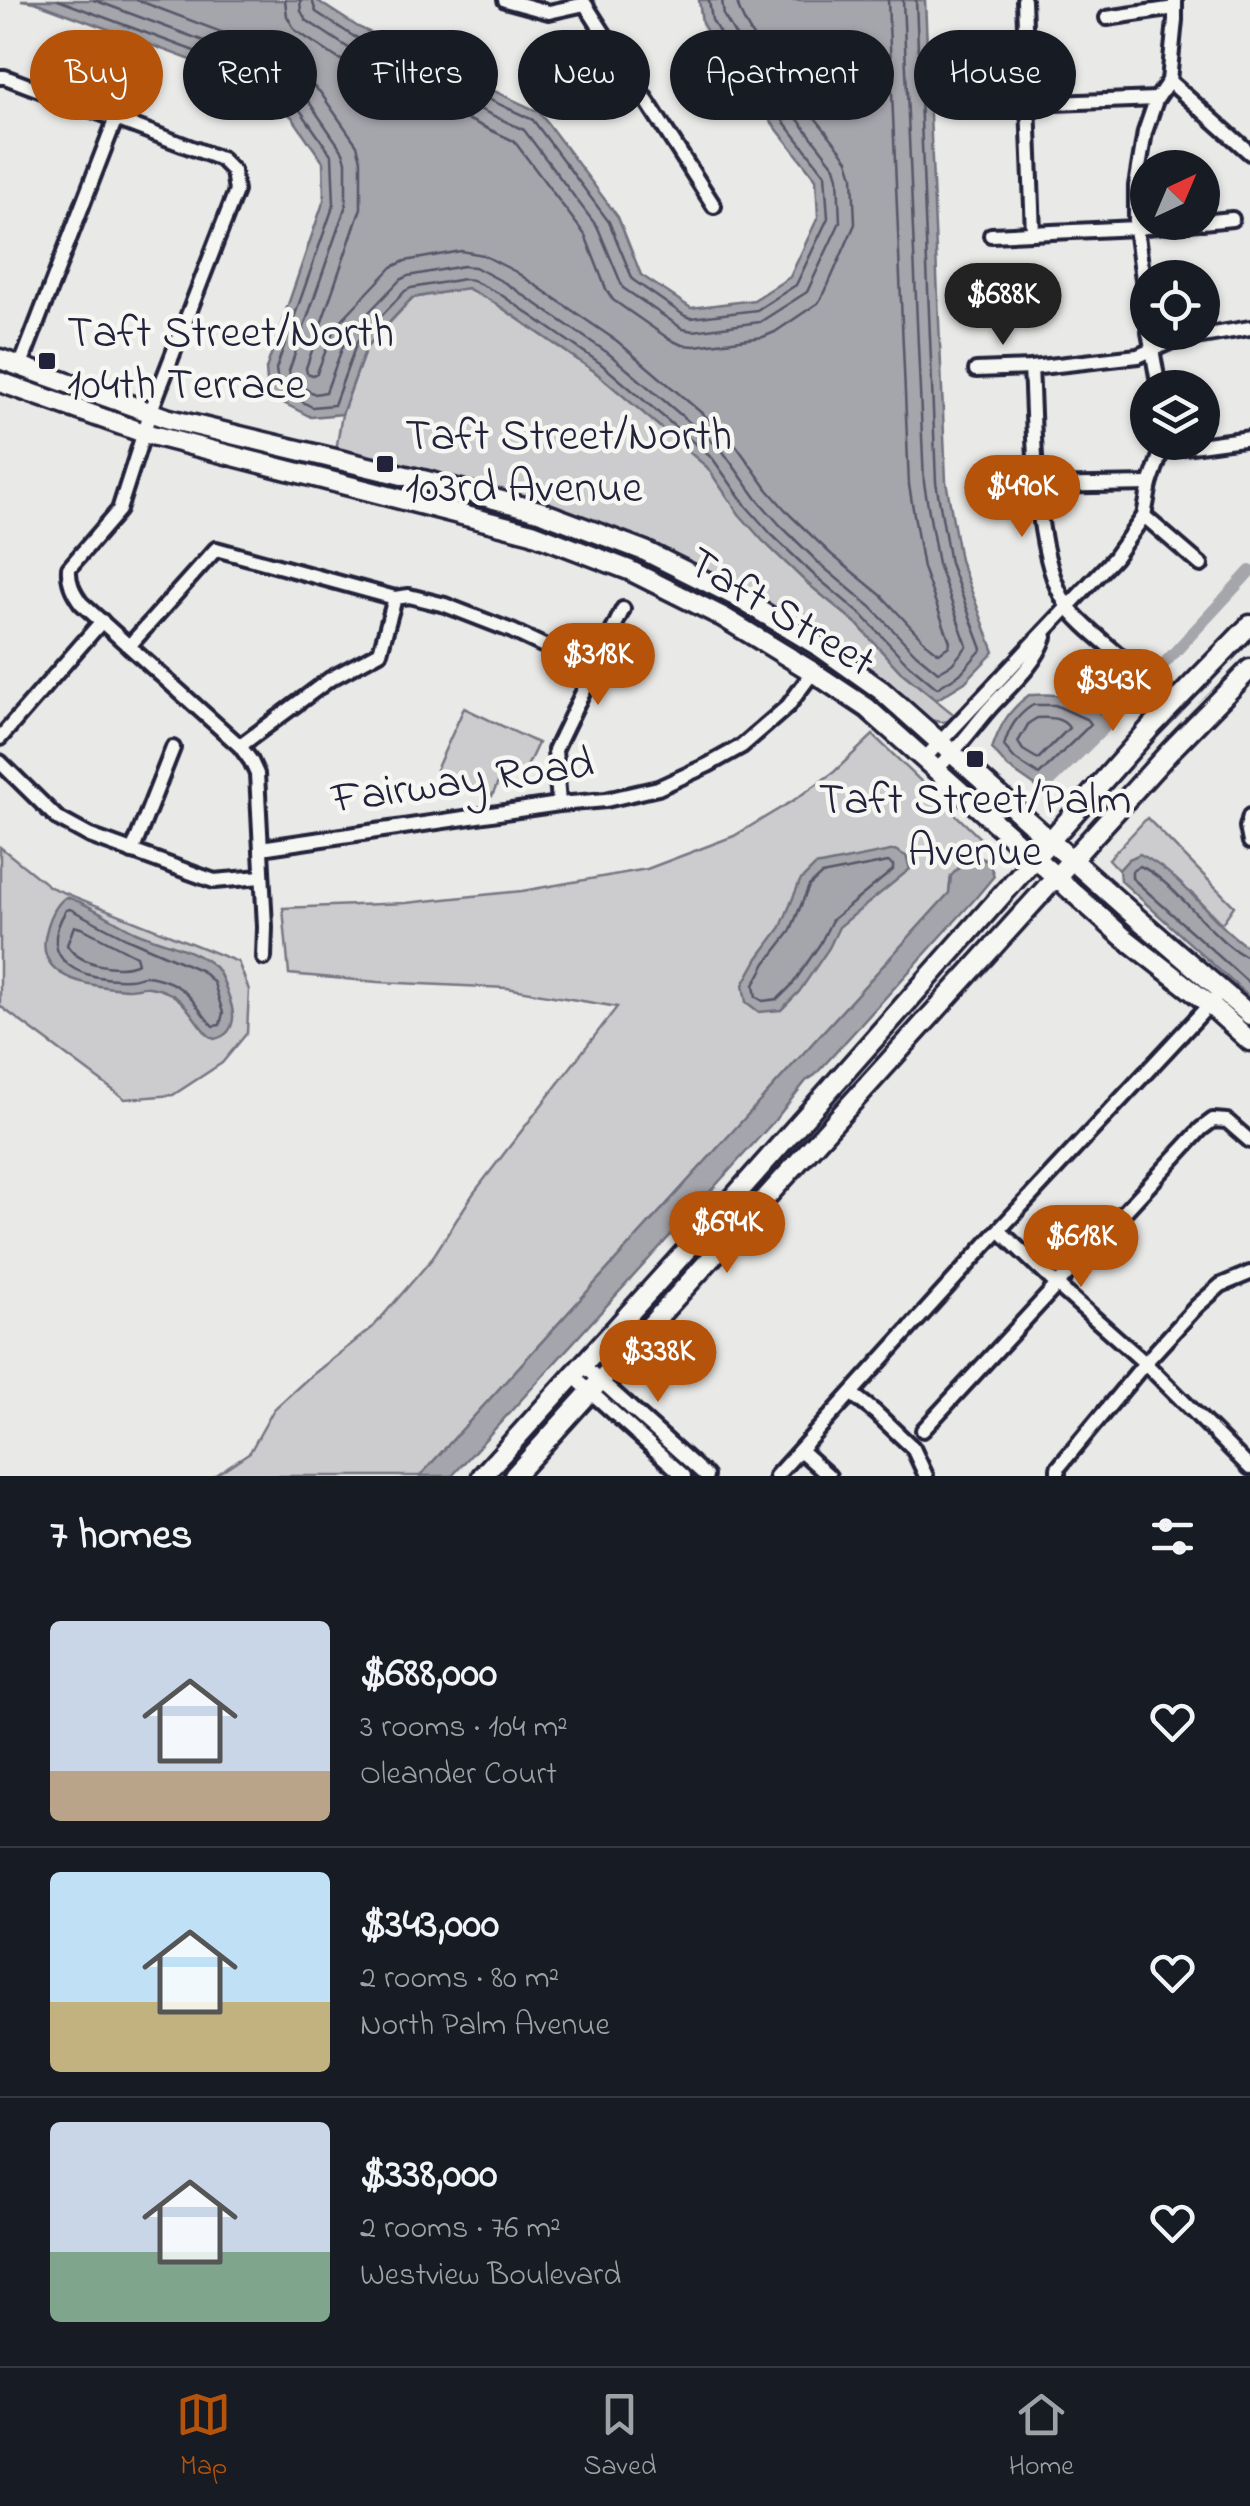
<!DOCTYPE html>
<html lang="en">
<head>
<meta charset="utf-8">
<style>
  body { margin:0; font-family:"Indie Flower",sans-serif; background:#20242c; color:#f1f3f6; height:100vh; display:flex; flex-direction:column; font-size:38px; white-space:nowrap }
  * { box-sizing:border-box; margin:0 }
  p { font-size:32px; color:#9ea1a6 }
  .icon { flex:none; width:55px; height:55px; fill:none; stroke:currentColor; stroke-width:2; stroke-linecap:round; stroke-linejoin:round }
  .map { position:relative; height:1476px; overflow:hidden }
  .drawer { display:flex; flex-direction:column; background:#171b24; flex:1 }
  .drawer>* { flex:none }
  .banner { position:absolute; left:30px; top:30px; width:1190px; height:90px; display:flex; gap:20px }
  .needle { width:65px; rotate:44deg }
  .fabs { position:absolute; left:1130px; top:150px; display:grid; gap:20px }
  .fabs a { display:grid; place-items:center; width:90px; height:90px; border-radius:50%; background:#171b24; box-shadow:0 2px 8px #0004; font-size:50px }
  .price { position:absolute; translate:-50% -85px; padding:0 22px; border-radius:35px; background:#b45309; color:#fff; font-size:32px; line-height:65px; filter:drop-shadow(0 2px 5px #0008) }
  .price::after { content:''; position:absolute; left:50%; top:60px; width:30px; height:22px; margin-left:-15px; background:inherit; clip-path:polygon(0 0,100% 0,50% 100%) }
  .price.current { background:#222; color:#fff }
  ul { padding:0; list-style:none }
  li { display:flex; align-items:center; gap:30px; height:250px; padding:0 50px }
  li+li { border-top:2px solid #363941 }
  li span { display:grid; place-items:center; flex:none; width:280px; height:200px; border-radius:10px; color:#555 }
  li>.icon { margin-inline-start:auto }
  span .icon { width:120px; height:120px; fill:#fffc; stroke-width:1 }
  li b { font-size:42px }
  h2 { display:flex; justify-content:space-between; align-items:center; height:120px; padding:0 50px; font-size:42px }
  .chip { padding:0 35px; border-radius:45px; background:#171b24; box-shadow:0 2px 8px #0004; font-size:35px; line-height:90px }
  .chip.current { background:#b45309; color:#fff }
  .tab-bar { display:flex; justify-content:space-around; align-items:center; height:140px; border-top:2px solid #363941; background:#171b24; font-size:28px; color:#9ea1a6 }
  .tab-bar a { display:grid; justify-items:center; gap:5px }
  .tab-bar .current { color:#b45309 }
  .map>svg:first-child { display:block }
  .green { fill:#ccccce; stroke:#777784; stroke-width:2.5 }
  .water { fill:#a5a5ac; stroke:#71717f; stroke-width:2.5 }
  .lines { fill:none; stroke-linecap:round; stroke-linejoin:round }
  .shore { stroke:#565668; stroke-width:2.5 }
  .canal { stroke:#a5a5ac; stroke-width:12 }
  .street-casing { stroke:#22223b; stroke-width:20 }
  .secondary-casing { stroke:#22223b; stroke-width:25 }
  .street { stroke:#f6f6f2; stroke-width:12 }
  .secondary { stroke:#f6f6f2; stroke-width:18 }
  .poi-dot { fill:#22223b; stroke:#f6f6f2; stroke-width:4 }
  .labels { text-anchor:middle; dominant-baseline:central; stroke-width:9; stroke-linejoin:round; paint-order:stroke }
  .poi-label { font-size:45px; fill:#22223b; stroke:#f6f6f2; text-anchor:start }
  .street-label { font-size:45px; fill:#22223b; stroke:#f6f6f2 }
</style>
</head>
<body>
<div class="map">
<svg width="1250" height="1476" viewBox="0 0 1250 1476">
  <rect width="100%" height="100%" fill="#e9e9e7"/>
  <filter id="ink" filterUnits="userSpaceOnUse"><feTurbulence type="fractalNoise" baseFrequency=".01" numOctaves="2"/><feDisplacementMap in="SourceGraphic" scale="20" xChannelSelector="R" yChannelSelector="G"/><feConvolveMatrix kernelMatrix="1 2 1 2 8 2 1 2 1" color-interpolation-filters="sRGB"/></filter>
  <g filter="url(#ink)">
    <g class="green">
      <path d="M467,288L495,303L594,371L707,467L739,513L763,541L807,583L856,623L900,671L957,717C946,723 940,723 928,719L825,640L751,595L694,567L336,451L342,414L366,348L413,298Z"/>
      <polygon points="464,708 538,743 524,773 506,765 492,796 436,770"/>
      <polygon points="873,735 984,842 951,876 949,893 420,1476 214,1476 250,1452 274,1409 307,1379 373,1327 431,1260 473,1194 617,1007 507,988 378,982 289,974 283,908 406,903 522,891 647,869 734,836 794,800 834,772"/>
      <polygon points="1147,818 1234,906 1223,922 1220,922 1192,893 1129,859 1119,870 1109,859"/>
      <polygon points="0,847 50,887 238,962 249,990 247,1033 222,1063 173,1095 125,1099 0,1006"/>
    </g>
    <g class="water">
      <polygon points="21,0 316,0 358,27 539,112 618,217 641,275 691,308 754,300 790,277 818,217 816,179 725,63 702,23 699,0 925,0 946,481 960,560 994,652 965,682 936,700 900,671 856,623 807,583 763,541 739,514 707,467 594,371 495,303 467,288 412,298 366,348 342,414 311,417 268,395 266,369 324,200 323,162 292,117 248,81 35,2"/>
      <path d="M1029,695C1037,695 1047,694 1055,695C1066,697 1103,713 1112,720L1041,790L1008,767L992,749C1000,725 1009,710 1029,695Z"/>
      <polygon points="895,850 906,856 910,869 839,927 829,948 799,992 781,1010 759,1012 746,1002 743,985 758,958 781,927 800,881 815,866"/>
      <path d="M1140,854C1187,878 1209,921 1250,949V998L1120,880L1119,870L1129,859Z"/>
      <path d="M970,856C985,856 990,863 994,876L974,900L815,1075L806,1081L775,1120L452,1476H420L949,893L951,876Z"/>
      <path d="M66,897C91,904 112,921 136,932C161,943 194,948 215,967C222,974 234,1007 233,1018C232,1030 225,1037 214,1039L208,1035C196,1023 187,1003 171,994C165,991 156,988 149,987C141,986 134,990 126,989C96,987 38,981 45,938C48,922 53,906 66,897Z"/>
    </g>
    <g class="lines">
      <g class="shore">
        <polyline points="58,0 253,73 300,110 332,156 334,204 276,369 279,389 312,407 334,405 357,342 405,291 411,288 464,279 472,280 500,294 600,363 713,459 747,507 771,534 814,575 863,616 907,663 937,688 960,674 982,649 950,563 936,482 916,0"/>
        <polyline points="94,0 260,62 309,102 343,152 346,161 346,205 289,371 291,381 315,394 326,392 347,335 400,280 408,276 463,266 475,267 507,284 608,353 722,450 757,499 780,525 822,566 871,607 916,654 938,672 952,664 967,646 938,564 924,483 903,0"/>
        <polyline points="137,0 271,51 320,92 357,145 361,160 361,208 306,368 307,373 313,375 317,373 335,327 392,267 405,261 461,251 483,255 516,272 617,341 731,438 768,490 790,515 832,555 882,596 926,643 939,653 949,646 950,642 923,568 909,485 888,0"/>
        <path d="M285,0L287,16L295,30L337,58L514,141L585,235L606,289L613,300L669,339L682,345L695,346L763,337L775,332L818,303L825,292L855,224L853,176L848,160C824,124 741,38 737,0"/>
        <polyline points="300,0 301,11 306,20 347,47 524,130 598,228 623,288 683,329 693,331 760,322 807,292 840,222 838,177 835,167 744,50 724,16 722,0"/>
        <polyline points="312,0 316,12 353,36 533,120 609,222 633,280 685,316 691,318 757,310 796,285 828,218 825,174 733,57 712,20 709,0"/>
        <path d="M1033,705H1055L1088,720L1091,724L1039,775L1015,759L1004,746C1009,728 1017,715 1033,705Z"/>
        <path d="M1037,718C1048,717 1063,717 1069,728L1038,759L1023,750L1018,742L1029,723Z"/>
        <polygon points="888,862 893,865 893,870 832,920 820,944 792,985 778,999 763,1001 756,997 754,985 766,963 790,932 809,886 821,875"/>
        <path d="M70,909L126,938L202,971L214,983L223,1013L220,1025L213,1026C200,1013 192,994 175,985C168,981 154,976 145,976C140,976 135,979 129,979C84,981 34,963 66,910Z"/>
        <path d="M74,926L84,929L136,956L138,963C118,972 79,965 67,945Z"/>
        <path d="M1250,957C1222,953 1177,882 1140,866L1132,871V878L1250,984"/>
      </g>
      <polyline class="canal" points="1041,790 1112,720 1250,571"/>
      <defs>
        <g id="street">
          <polyline points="505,0 549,12 585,4 714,206"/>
          <polyline points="1024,0 1033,233"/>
          <polyline points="1107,18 1175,8"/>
          <path d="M0,77H5L221,159L233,171L236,191L150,413L119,510L69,568C68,582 73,592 81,603L240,746L251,761L257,774L265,927L264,958"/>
          <polyline points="1169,81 1250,153"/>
          <polyline points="1029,104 1156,99"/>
          <polyline points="1202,222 1232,219"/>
          <polyline points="991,235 1136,228 1199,222"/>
          <polyline points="1148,316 1136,228 1136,186 1145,132 1156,100 1169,81 1175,20 1175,0"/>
          <polyline points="1149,332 1159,388"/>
          <polyline points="20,367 116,118"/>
          <path d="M1031,368C1035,432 1032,551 1066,604C1076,621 1112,648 1128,663"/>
          <polyline points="976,370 1031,368 1138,356 1172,341 1250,328"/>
          <polyline points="1162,450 1250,438"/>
          <polyline points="1038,486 1150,484"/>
          <polyline points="1144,516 1201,565"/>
          <polyline points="129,646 216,549 395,598 409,596 445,605 512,631 593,669"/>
          <polyline points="0,738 102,621"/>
          <polyline points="240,746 330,679 380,652 395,598"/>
          <polyline points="925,758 1114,558 1144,516 1150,484 1162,450 1162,442"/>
          <polyline points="0,762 57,818 90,836 214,881 261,877"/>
          <path d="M937,769C956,751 971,730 988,710C1009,686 1034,668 1045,637"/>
          <polyline points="559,804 555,750 623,609"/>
          <polyline points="1250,816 1247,827 1250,842"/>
          <polyline points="261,848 559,804 606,800 658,788 708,765 742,746 788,706 813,672"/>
          <polyline points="132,852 173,748"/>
          <polyline points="999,1230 1057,1285 1145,1363 1250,1468"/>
          <polyline points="582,1364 706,1476"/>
          <polyline points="573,1376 684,1476"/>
          <polyline points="852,1394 875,1412 913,1448 926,1476"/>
          <polyline points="923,1430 1201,1129 1213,1120 1227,1121 1250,1141"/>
          <polyline points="800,1450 829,1476"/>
          <polyline points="776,1476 999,1230 1222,991"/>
          <polyline points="1058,1476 1058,1468 1145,1363 1197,1306 1221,1285 1250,1273"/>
        </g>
        <g id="secondary">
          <polyline points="0,359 169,419 431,482 539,511 645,551 735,596 820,647 881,690 1137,918 1250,1015"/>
          <polyline points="0,382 144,433 532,533 629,570 723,617 813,672 867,708 1122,936 1209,1004 1250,1041"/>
          <polyline points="482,1476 703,1232 1150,728 1250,625"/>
          <polyline points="514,1476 1172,749 1250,669"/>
        </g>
      </defs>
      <use href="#street" class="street-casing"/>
      <use href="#secondary" class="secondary-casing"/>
      <use href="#street" class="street"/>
      <use href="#secondary" class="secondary"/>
    </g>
  </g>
  <g class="poi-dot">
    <rect x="37" y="351" width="20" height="20" rx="5"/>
    <rect x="375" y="454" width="20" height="20" rx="5"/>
    <rect x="965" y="749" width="20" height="20" rx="5"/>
  </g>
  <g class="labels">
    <g class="poi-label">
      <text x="67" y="335">Taft Street/North<tspan x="67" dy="52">104th Terrace</tspan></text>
      <text x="405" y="438">Taft Street/North<tspan x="405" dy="52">103rd Avenue</tspan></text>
      <text x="975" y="802" text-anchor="middle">Taft Street/Palm<tspan x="975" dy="52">Avenue</tspan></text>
    </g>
    <g class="street-label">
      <text transform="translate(780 614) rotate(31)">Taft Street</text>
      <text transform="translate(463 783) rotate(-8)">Fairway Road</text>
    </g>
  </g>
</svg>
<div class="fabs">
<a><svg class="needle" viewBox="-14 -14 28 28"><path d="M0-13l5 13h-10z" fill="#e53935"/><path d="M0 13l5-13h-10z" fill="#9ea1a6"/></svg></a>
<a><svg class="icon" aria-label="locate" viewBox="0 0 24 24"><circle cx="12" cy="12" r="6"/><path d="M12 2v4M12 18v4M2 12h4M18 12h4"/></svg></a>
<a><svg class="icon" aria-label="layers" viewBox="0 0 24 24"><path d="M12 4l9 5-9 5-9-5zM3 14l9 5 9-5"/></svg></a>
</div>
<b class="price current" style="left:1003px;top:348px">$688K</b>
<b class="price" style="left:1022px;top:540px">$490K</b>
<b class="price" style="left:598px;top:708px">$318K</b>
<b class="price" style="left:1113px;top:734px">$343K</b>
<b class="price" style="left:727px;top:1276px">$694K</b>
<b class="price" style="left:1081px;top:1290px">$618K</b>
<b class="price" style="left:658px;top:1405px">$338K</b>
<div class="banner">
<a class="chip current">Buy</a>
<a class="chip">Rent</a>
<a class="chip">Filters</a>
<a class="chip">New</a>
<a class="chip">Apartment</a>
<a class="chip">House</a>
</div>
</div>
<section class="drawer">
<h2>7 homes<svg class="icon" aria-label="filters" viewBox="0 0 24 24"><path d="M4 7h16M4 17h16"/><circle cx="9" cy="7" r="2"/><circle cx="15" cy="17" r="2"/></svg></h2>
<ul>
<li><span style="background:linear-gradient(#c9d6e8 75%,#b9a48a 0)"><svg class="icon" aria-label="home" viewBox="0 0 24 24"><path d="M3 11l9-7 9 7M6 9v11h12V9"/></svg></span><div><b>$688,000</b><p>3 rooms · 104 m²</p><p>Oleander Court</p></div><svg class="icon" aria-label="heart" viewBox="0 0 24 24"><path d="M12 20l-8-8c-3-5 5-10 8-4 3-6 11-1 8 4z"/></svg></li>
<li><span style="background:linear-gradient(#bfe0f5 65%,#c2b280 0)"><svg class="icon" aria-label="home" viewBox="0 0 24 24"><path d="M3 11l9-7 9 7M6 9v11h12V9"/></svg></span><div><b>$343,000</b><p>2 rooms · 80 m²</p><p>North Palm Avenue</p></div><svg class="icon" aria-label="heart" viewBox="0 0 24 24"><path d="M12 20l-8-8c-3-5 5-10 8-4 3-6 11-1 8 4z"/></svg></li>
<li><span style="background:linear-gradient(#c9d6e8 65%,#7fa58c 0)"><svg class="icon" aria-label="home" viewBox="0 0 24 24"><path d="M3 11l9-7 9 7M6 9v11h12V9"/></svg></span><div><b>$338,000</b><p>2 rooms · 76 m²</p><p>Westview Boulevard</p></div><svg class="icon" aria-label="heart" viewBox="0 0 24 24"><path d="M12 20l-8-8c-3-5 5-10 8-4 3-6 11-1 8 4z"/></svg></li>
</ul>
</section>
<nav class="tab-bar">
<a class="current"><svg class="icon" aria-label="map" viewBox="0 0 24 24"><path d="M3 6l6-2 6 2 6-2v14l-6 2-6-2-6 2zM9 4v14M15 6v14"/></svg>Map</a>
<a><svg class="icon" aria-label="saved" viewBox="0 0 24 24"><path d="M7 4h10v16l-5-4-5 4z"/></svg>Saved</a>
<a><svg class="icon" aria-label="home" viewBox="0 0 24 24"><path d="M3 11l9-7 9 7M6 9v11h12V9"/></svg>Home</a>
</nav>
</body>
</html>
